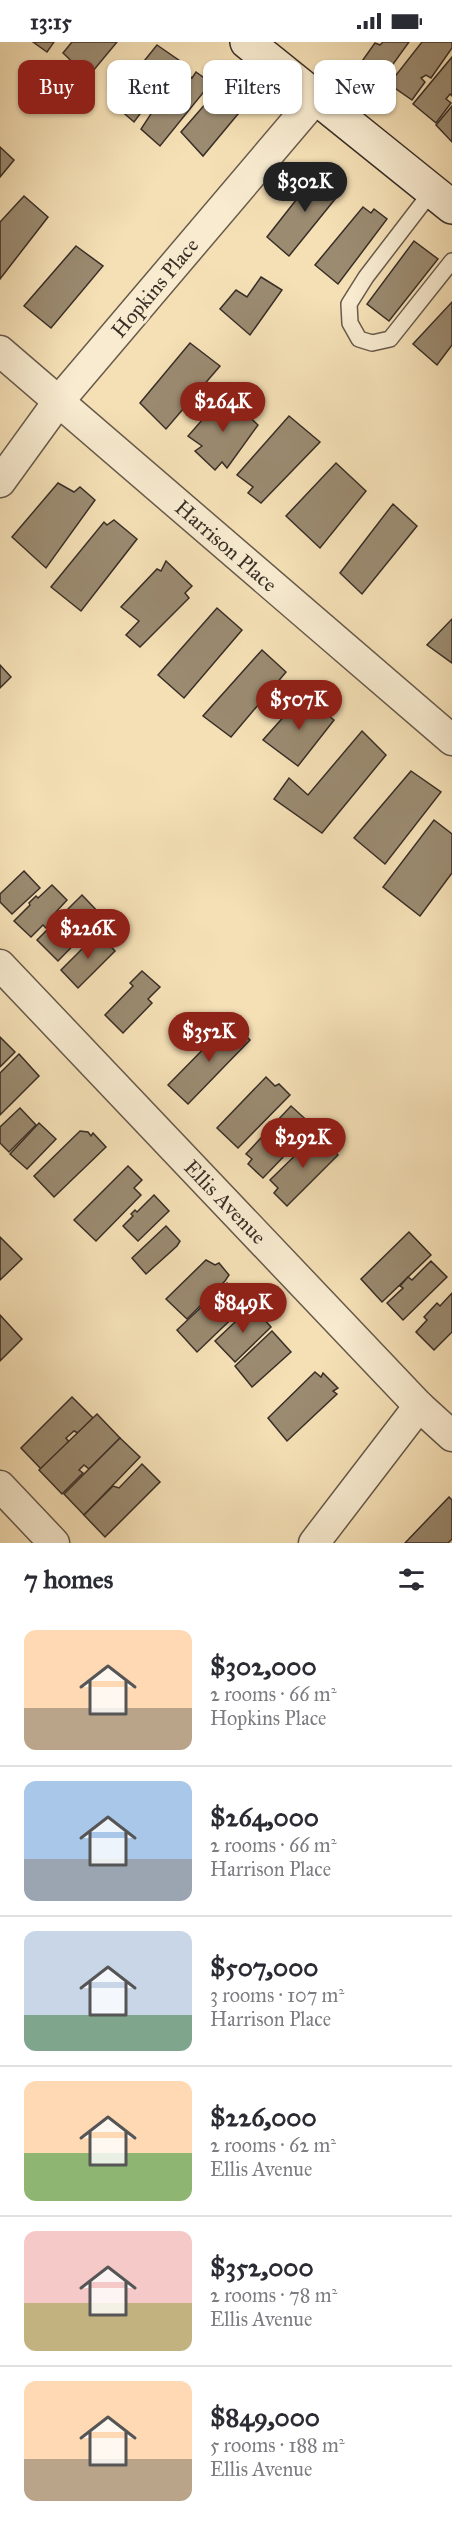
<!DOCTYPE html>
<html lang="en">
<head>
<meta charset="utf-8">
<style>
  body { margin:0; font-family:"IM FELL Great Primer",serif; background:#f7f7f7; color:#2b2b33; height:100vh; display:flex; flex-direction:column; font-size:22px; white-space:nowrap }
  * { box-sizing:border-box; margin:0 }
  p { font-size:20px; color:#7c7c81 }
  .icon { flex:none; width:33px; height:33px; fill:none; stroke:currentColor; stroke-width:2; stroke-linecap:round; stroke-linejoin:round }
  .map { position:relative; height:1501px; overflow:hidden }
  .side { display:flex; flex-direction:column; background:#fff; flex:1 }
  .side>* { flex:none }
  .hud { position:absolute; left:18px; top:18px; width:417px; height:54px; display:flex; gap:12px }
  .price { position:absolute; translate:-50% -51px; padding:0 14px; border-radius:21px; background:#8f2418; color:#fff; font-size:20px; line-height:39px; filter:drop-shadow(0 2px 3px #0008) }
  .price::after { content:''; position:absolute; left:50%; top:36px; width:18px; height:14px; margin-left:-9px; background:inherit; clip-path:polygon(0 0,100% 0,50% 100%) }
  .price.active { background:#222; color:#fff }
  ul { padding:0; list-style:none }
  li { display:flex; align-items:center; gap:18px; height:150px; padding:0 24px }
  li+li { border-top:2px solid #e1e1e2 }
  li span { display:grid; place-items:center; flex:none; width:168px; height:120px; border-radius:12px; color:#555 }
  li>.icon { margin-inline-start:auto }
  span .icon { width:72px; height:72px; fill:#fffc; stroke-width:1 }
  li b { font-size:26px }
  h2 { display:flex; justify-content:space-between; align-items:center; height:72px; padding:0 24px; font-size:26px }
  .tag { padding:0 21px; border-radius:12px; background:#fff; box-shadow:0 2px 4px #0004; font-size:21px; line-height:54px }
  .tag.active { background:#8f2418; color:#fff }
  .status { display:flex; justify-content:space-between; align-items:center; height:42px; padding:0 30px; background:#fff; direction:ltr }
  .status svg { height:16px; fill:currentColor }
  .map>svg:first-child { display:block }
  .building { fill:#9b8b71; stroke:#392e27; stroke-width:1.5 }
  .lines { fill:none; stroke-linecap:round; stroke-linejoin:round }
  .service-casing { stroke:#685a4b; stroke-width:18 }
  .minor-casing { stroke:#685a4b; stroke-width:33 }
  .secondary-casing { stroke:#392e27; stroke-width:36 }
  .service { stroke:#f8ebd0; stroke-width:15 }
  .minor { stroke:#f8ebd0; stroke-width:30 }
  .secondary { stroke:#f8ebd0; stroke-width:33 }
  .labels { text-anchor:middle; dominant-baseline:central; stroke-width:6; stroke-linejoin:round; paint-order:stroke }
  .street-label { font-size:21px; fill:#392e27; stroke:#f8ebd0 }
</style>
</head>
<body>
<div class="status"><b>13:15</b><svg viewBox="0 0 49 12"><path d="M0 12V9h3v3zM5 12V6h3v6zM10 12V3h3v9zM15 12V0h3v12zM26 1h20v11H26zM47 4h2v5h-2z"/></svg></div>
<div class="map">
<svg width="452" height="1501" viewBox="0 0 452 1501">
  <rect width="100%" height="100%" fill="#f5e0b6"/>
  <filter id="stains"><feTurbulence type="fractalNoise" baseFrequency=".00333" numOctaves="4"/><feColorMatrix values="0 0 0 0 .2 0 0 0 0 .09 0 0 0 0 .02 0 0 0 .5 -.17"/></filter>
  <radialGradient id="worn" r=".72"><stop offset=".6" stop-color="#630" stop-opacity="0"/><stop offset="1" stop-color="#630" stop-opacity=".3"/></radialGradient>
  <g class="building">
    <polygon points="33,0 54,0 47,10"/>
    <polygon points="72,0 117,0 88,35 63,11"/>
    <polygon points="383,0 409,0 383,36 360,22 375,1 380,3"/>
    <polygon points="422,0 452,0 452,6 431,36 426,33 421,36 425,40 412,58 389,42"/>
    <polygon points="157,3 180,19 134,80 111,60"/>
    <polygon points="452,15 452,54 450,52 446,57 451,61 436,81 413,62"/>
    <polygon points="181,26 192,36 196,30 211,41 160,104 141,87"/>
    <polygon points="220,45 243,66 203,114 181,90"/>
    <polygon points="452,64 452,100 436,83"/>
    <polygon points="0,105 14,118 0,135"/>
    <polygon points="318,130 329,140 332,136 344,146 289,214 267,195"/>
    <polygon points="24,154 48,175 0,237 0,180"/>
    <polygon points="363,165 371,171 374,167 387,177 338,242 315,223"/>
    <polygon points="414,199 438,217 389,279 367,262"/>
    <polygon points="76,204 103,224 51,286 24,264"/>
    <polygon points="261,235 282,248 250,293 220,267 236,248 247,255"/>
    <polygon points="452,260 452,303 437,323 413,302"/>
    <polygon points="190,301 220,324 166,387 140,361"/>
    <polygon points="225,352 258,383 227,426 222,420 215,428 195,409 202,404 188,394"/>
    <polygon points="289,374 320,400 261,461 248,451 253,445 237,433"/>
    <polygon points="336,421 366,449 320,506 286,474"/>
    <polygon points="58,441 74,450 80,445 95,458 46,526 12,495"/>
    <polygon points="393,462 417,484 362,552 340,531"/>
    <polygon points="114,478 137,497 81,569 51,545 104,480 107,483"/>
    <polygon points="166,519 192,544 185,551 189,556 140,605 126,593 139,579 121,565 157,527 161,529"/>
    <polygon points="217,566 242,588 184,656 158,633"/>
    <polygon points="452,577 452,621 427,603"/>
    <polygon points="262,608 286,630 231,695 203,674"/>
    <polygon points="0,623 11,635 0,646"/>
    <polygon points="303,653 334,678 298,724 263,698"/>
    <polygon points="362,689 386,713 322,791 274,757 289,736 308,753"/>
    <polygon points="411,729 441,750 385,822 354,796"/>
    <polygon points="434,778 452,792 452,831 420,874 383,845"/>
    <polygon points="24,829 40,846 12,872 0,860 0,852"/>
    <polygon points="52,843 67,858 56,870 60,874 47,887 43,883 31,895 14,879 30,863 29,861 36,854 38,856"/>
    <polygon points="82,853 102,874 58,919 37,898"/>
    <polygon points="98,891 115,909 78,946 61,928"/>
    <polygon points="142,929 160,945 148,957 152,961 123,991 105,973 133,944 130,941"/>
    <polygon points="231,979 250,998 188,1062 168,1043"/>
    <polygon points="0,995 15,1010 0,1025"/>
    <polygon points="19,1012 39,1034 0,1073 0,1031"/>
    <polygon points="266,1035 275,1044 279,1042 290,1053 238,1106 217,1086"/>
    <polygon points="291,1064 313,1084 263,1136 248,1122 252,1117 246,1112"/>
    <polygon points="20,1066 36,1083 9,1110 0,1101 0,1085"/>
    <polygon points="39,1081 56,1097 27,1127 10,1112"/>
    <polygon points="80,1089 88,1090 91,1094 93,1091 106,1105 54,1155 34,1134"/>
    <polygon points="318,1091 338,1113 287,1164 274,1151 278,1146 270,1138"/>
    <polygon points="128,1124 142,1138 134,1146 141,1153 96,1199 74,1178"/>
    <polygon points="154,1153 169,1169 138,1199 123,1184 133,1174 131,1172 135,1168 137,1170"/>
    <polygon points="166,1184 180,1199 177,1204 146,1232 132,1216"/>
    <polygon points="409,1190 431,1213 382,1260 361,1237"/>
    <polygon points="0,1195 22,1217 0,1238"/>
    <polygon points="206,1218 215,1223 219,1221 229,1233 225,1239 187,1277 166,1257"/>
    <polygon points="431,1219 447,1235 403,1278 387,1261 403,1246 400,1244 408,1235 412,1238"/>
    <polygon points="227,1241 247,1262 197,1310 177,1288"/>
    <polygon points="452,1251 452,1290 434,1308 416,1290 427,1278 424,1275 437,1261 440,1264"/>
    <polygon points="252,1264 271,1285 235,1320 215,1299"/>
    <polygon points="0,1273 22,1297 0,1319"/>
    <polygon points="272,1289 291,1310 252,1345 235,1324"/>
    <polygon points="315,1330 321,1335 323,1331 338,1346 333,1349 337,1352 287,1399 268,1376"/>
    <polygon points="72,1355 93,1376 78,1391 74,1389 66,1396 69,1400 41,1427 21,1406"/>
    <polygon points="97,1372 120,1396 89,1427 84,1423 79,1428 83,1431 62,1452 39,1428"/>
    <polygon points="120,1396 140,1415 84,1473 64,1452"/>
    <polygon points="142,1422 160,1440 105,1495 84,1473 113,1444 119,1446"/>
    <polygon points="449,1455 452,1458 452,1497 448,1501 405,1501"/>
  </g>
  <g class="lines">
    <defs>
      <polyline id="service" points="432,149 366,235 349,262 350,281 359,297 372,301 390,297 452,219"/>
      <g id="minor">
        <polyline points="0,309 452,698"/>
        <polyline points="0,440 58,360 316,56"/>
        <polyline points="0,923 419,1364 452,1394"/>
        <polyline points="0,1444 54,1501"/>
        <polyline points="314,1501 419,1364"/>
      </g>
      <polyline id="secondary" points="247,0 452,165"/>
    </defs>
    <use href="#service" class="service-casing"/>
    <use href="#minor" class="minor-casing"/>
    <use href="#secondary" class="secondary-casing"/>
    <use href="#service" class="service"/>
    <use href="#minor" class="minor"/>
    <use href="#secondary" class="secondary"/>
  </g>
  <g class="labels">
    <g class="street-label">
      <text transform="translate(155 246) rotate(-50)">Hopkins Place</text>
      <text transform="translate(226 504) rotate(41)">Harrison Place</text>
      <text transform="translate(225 1160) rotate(46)">Ellis Avenue</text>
    </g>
  </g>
  <rect width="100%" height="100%" filter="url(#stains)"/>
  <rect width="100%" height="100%" fill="url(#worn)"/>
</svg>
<b class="price active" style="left:305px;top:171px">$302K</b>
<b class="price" style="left:223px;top:391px">$264K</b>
<b class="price" style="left:299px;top:689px">$507K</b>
<b class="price" style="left:88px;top:918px">$226K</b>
<b class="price" style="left:209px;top:1021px">$352K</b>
<b class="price" style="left:303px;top:1127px">$292K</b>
<b class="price" style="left:243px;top:1292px">$849K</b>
<div class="hud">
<a class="tag active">Buy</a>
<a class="tag">Rent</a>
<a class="tag">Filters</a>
<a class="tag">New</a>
</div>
</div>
<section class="side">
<h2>7 homes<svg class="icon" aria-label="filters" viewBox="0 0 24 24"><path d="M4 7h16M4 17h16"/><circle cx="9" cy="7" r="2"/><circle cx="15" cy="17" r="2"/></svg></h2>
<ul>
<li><span style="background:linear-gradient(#ffd9b3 65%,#b9a48a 0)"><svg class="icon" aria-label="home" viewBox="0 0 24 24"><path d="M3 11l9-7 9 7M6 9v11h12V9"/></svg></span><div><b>$302,000</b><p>2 rooms · 66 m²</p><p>Hopkins Place</p></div></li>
<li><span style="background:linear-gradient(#a9c7e8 65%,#9aa5b1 0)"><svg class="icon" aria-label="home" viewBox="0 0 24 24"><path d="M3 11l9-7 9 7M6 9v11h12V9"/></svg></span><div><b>$264,000</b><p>2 rooms · 66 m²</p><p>Harrison Place</p></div></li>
<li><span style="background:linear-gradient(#c9d6e8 70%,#7fa58c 0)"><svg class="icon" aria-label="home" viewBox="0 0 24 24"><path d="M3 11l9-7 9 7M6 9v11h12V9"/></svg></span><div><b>$507,000</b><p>3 rooms · 107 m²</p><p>Harrison Place</p></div></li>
<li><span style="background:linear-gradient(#ffd9b3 60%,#8fb573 0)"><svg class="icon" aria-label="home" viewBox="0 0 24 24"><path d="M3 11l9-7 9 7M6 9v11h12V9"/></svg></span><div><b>$226,000</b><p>2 rooms · 62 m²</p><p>Ellis Avenue</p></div></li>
<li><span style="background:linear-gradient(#f6c9c9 60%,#c2b280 0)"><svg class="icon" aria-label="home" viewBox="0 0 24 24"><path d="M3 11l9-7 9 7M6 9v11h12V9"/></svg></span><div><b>$352,000</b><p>2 rooms · 78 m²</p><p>Ellis Avenue</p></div></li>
<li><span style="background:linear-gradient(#ffd9b3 65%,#b9a48a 0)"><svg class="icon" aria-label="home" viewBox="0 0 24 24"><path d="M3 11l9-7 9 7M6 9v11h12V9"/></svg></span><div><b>$849,000</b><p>5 rooms · 188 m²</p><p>Ellis Avenue</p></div></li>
</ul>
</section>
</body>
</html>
